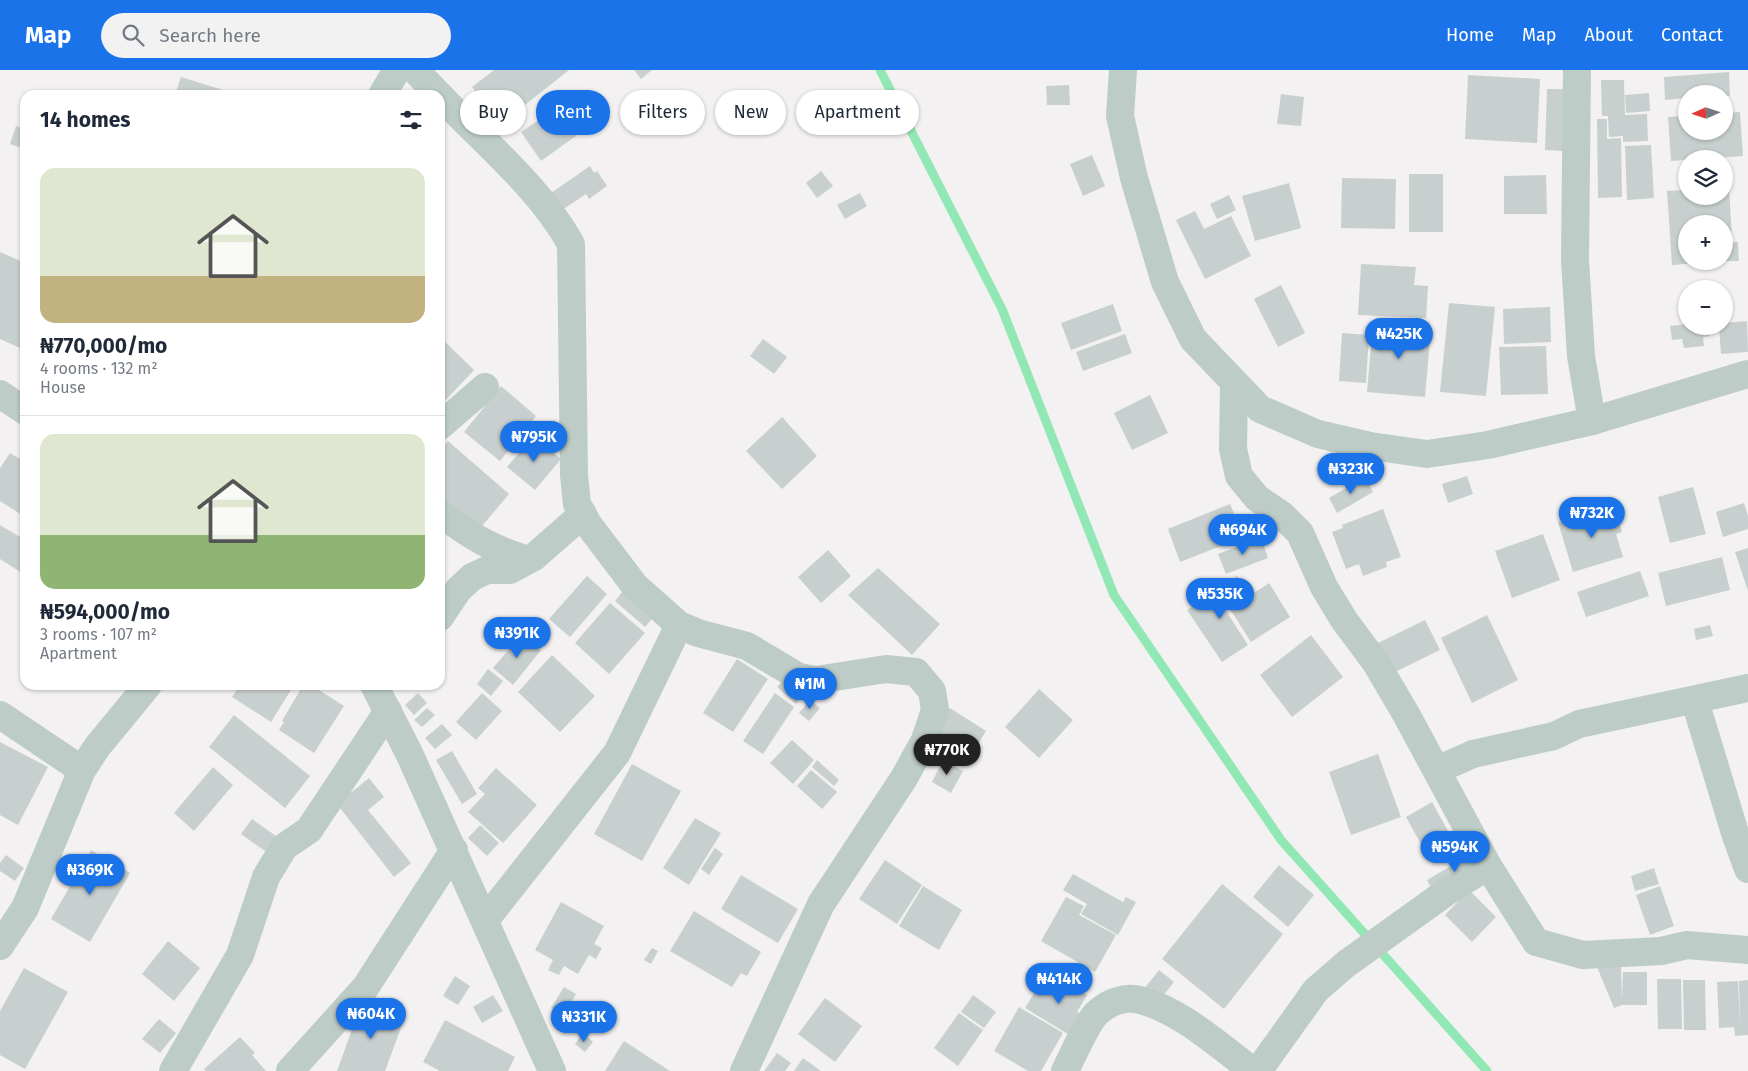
<!DOCTYPE html>
<html lang="en">
<head>
<meta charset="utf-8">
<style>
  body { margin:0; font-family:"Fira Sans",sans-serif; background:#f2f2f3; color:#1f2937; height:100vh; display:flex; flex-direction:column; font-size:19px; white-space:nowrap }
  * { box-sizing:border-box; margin:0 }
  p { font-size:16px; color:#747a83 }
  .icon { flex:none; width:28px; height:28px; fill:none; stroke:currentColor; stroke-width:2; stroke-linecap:round; stroke-linejoin:round }
  .map { position:relative; flex:1; overflow:hidden }
  .details { position:absolute; left:20px; top:20px; width:425px; height:600px; display:flex; flex-direction:column; background:#fff; border-radius:15px; box-shadow:0 1px 4px #0004 }
  .details>* { flex:none }
  .hud { position:absolute; left:460px; top:20px; width:475px; height:45px; display:flex; gap:10px }
  .needle { width:32px; rotate:267deg }
  .tools { position:absolute; left:1678px; top:15px; display:grid; gap:10px }
  .tools a { display:grid; place-items:center; width:55px; height:55px; border-radius:50%; background:#fff; box-shadow:0 1px 4px #0004; font-size:25px }
  .price { position:absolute; translate:-50% -42px; padding:0 11px; border-radius:18px; background:#1a73e8; color:#fff; font-size:16px; line-height:32px; filter:drop-shadow(0 1px 2px #0008) }
  .price::after { content:''; position:absolute; left:50%; top:30px; width:15px; height:11px; margin-left:-8px; background:inherit; clip-path:polygon(0 0,100% 0,50% 100%) }
  .price.selected { background:#222; color:#fff }
  ul { padding:0; list-style:none }
  li { display:grid; align-content:center; gap:10px; height:265px; padding:0 20px }
  li+li { border-top:1px solid #e0e1e3 }
  li span { display:grid; place-items:center; height:155px; border-radius:15px; color:#555 }
  li>.icon { margin-inline-start:auto }
  span .icon { width:90px; height:90px; fill:#fffc; stroke-width:1 }
  li b { font-size:21px }
  h2 { display:flex; justify-content:space-between; align-items:center; height:60px; padding:0 20px; font-size:21px }
  .chip { padding:0 18px; border-radius:22px; background:#fff; box-shadow:0 1px 4px #0004; font-size:18px; line-height:45px }
  .chip.selected { background:#1a73e8; color:#fff }
  header { display:flex; align-items:center; gap:30px; box-sizing:border-box; height:70px; padding:0 25px; background:#1a73e8; color:#fff }
  header strong { font-size:24px }
  nav { display:flex; gap:28px; margin-inline-start:auto; font-size:18px }
  .search { width:350px; height:45px; background:#f2f2f3; display:flex; align-items:center; gap:12px; box-sizing:border-box; padding:0 18px; border-radius:28px; color:#747a83; font-size:19px }
  .map>svg:first-child { display:block }
  .lines { fill:none; stroke-linecap:round; stroke-linejoin:round }
  .stream { stroke:#92e8b4; stroke-width:9 }
  .building { fill:#c8d0cf }
  .minor { stroke:#bdccc7; stroke-width:28 }
</style>
</head>
<body>
<header>
<strong>Map</strong>
<div class="search"><svg class="icon" aria-label="search" viewBox="0 0 24 24"><circle cx="10" cy="10" r="6"/><path d="M15 15l6 6"/></svg>Search here</div>
<nav><a>Home</a><a>Map</a><a>About</a><a>Contact</a></nav>
</header>
<div class="map">
<svg width="1748" height="1001" viewBox="0 0 1748 1001">
  <rect width="100%" height="100%" fill="#f3f1f2"/>
  <g class="lines">
    <polyline class="stream" points="880,0 1002,239 1114,525 1281,770 1487,1001"/>
  </g>
  <g class="building">
    <polygon points="494,0 569,0 501,54 472,17"/>
    <polygon points="634,0 652,0 641,9"/>
    <polygon points="1729,2 1730,26 1724,26 1724,24 1686,24 1686,28 1665,30 1664,7"/>
    <polygon points="1468,5 1540,9 1537,73 1465,69"/>
    <polygon points="181,7 226,21 225,25 175,25"/>
    <polygon points="1601,10 1624,10 1625,45 1647,44 1648,71 1623,72 1623,66 1609,67 1608,46 1602,46"/>
    <polygon points="1069,15 1070,35 1047,35 1046,16"/>
    <polygon points="1547,19 1566,19 1563,81 1545,80"/>
    <polygon points="1649,23 1650,41 1626,43 1625,25"/>
    <polygon points="1281,24 1304,27 1301,56 1277,54"/>
    <polygon points="561,35 580,63 541,91 521,62"/>
    <polygon points="1740,42 1743,86 1671,91 1668,47 1686,46 1686,61 1724,61 1724,43"/>
    <polygon points="1597,49 1607,49 1607,69 1621,68 1622,127 1598,128"/>
    <polygon points="16,56 25,59 25,79 10,74"/>
    <polygon points="1651,75 1654,128 1627,130 1625,76"/>
    <polygon points="1092,85 1105,116 1083,126 1070,94"/>
    <polygon points="590,96 594,103 597,101 607,116 589,129 586,124 562,140 551,123"/>
    <polygon points="821,101 833,116 817,128 806,113"/>
    <rect x="1409" y="104" width="34" height="58"/>
    <polygon points="1546,105 1547,144 1504,144 1504,106"/>
    <polygon points="1342,108 1396,109 1395,159 1341,158"/>
    <polygon points="1289,113 1301,158 1255,171 1242,126"/>
    <polygon points="1729,117 1732,168 1724,168 1724,154 1686,154 1686,191 1698,193 1672,195 1667,121 1686,120 1686,126 1724,126 1724,118"/>
    <polygon points="860,123 867,136 845,149 837,135"/>
    <polygon points="1229,125 1236,140 1217,149 1210,134"/>
    <polygon points="1195,141 1204,159 1231,146 1251,186 1205,209 1176,150"/>
    <polygon points="1738,172 1739,191 1725,191 1724,173"/>
    <polygon points="0,182 25,193 25,267 20,278 0,269"/>
    <polygon points="1361,194 1416,197 1414,215 1428,216 1426,248 1358,245"/>
    <polygon points="1281,215 1305,263 1278,277 1254,229"/>
    <polygon points="1449,233 1495,237 1486,326 1440,322"/>
    <polygon points="1113,234 1122,261 1071,280 1061,253"/>
    <polygon points="1550,237 1551,272 1504,274 1503,239"/>
    <polygon points="1747,251 1748,282 1721,284 1719,256 1724,256 1724,253"/>
    <polygon points="1373,253 1431,258 1425,327 1367,322"/>
    <polygon points="1686,254 1686,256 1708,256 1710,266 1703,267 1704,276 1684,278 1682,269 1672,270 1670,256"/>
    <polygon points="1342,263 1369,265 1366,313 1339,311"/>
    <polygon points="1125,264 1132,283 1083,301 1076,282"/>
    <polygon points="440,267 474,300 440,336"/>
    <polygon points="763,269 787,287 774,304 750,286"/>
    <polygon points="1546,276 1548,324 1501,325 1499,277"/>
    <polygon points="501,316 536,346 500,391 464,362"/>
    <polygon points="1150,325 1168,363 1132,380 1114,343"/>
    <polygon points="782,347 817,386 782,419 746,381"/>
    <polygon points="534,366 561,389 535,420 507,397"/>
    <polygon points="448,371 509,424 477,462 440,430 440,381"/>
    <polygon points="10,383 25,392 25,447 0,431 0,398"/>
    <polygon points="1467,406 1473,424 1448,433 1442,414"/>
    <polygon points="1365,407 1373,422 1337,443 1329,428"/>
    <polygon points="1693,417 1706,464 1670,473 1658,427"/>
    <polygon points="1744,433 1748,446 1748,459 1723,467 1716,442"/>
    <polygon points="1230,434 1244,467 1180,492 1168,459"/>
    <polygon points="1614,436 1622,462 1616,464 1623,487 1573,502 1558,452"/>
    <polygon points="1383,439 1401,487 1386,492 1387,497 1363,506 1359,494 1346,499 1332,462 1343,458 1342,455"/>
    <polygon points="0,455 25,470 25,505 0,489"/>
    <polygon points="1543,464 1560,510 1512,528 1495,481"/>
    <polygon points="1261,468 1268,488 1226,504 1218,484"/>
    <polygon points="1748,478 1748,521 1735,482"/>
    <polygon points="828,480 851,506 821,533 798,507"/>
    <polygon points="1722,487 1730,520 1666,536 1658,503"/>
    <polygon points="878,498 940,554 912,585 848,525"/>
    <polygon points="1640,501 1649,526 1586,547 1577,522"/>
    <polygon points="587,506 607,524 570,567 549,549"/>
    <polygon points="1237,506 1247,522 1224,538 1248,575 1222,592 1187,540"/>
    <polygon points="1269,513 1290,547 1251,572 1230,539"/>
    <polygon points="626,517 656,544 645,557 615,531"/>
    <polygon points="610,533 645,563 609,604 575,573"/>
    <polygon points="1487,545 1518,610 1472,633 1441,568"/>
    <polygon points="1425,550 1440,580 1393,603 1378,573"/>
    <polygon points="1710,555 1713,566 1696,570 1694,559"/>
    <polygon points="522,564 541,580 513,615 493,598"/>
    <polygon points="1311,565 1343,607 1292,647 1260,605"/>
    <polygon points="552,585 595,626 560,662 518,622"/>
    <polygon points="737,589 768,609 733,662 703,643"/>
    <polygon points="488,599 503,611 491,626 477,614"/>
    <polygon points="787,606 805,622 796,634 777,617"/>
    <polygon points="240,615 294,615 271,652 232,627"/>
    <polygon points="303,615 322,615 319,620 344,636 314,683 279,660 284,652 282,651"/>
    <polygon points="1039,619 1073,650 1039,688 1005,657"/>
    <polygon points="418,623 427,633 414,645 405,635"/>
    <polygon points="482,623 502,641 476,670 456,652"/>
    <polygon points="775,623 794,637 763,684 743,671"/>
    <polygon points="810,630 820,638 809,651 799,643"/>
    <polygon points="427,638 435,645 422,657 414,650"/>
    <polygon points="950,638 986,661 964,696 929,673"/>
    <polygon points="234,645 310,706 285,738 209,677"/>
    <polygon points="442,654 452,665 435,679 425,668"/>
    <polygon points="792,670 814,690 793,714 770,693"/>
    <polygon points="0,672 48,697 18,755 0,745"/>
    <polygon points="452,681 477,724 462,734 436,690"/>
    <polygon points="1378,684 1401,747 1351,765 1329,702"/>
    <polygon points="817,690 839,710 834,716 812,697"/>
    <polygon points="943,690 963,701 951,723 932,712"/>
    <polygon points="632,694 681,721 642,791 594,764"/>
    <polygon points="213,697 233,715 194,761 174,743"/>
    <polygon points="496,698 537,735 503,773 468,742 485,724 478,718"/>
    <polygon points="811,700 837,722 822,739 797,716"/>
    <polygon points="369,708 384,727 368,740 411,793 394,807 337,734"/>
    <polygon points="1432,732 1453,770 1427,785 1406,747"/>
    <polygon points="695,748 721,763 689,815 663,798"/>
    <polygon points="252,749 276,766 265,781 241,764"/>
    <polygon points="480,755 499,773 487,786 468,768"/>
    <polygon points="715,778 723,784 709,805 701,799"/>
    <polygon points="91,780 130,803 90,872 51,849"/>
    <polygon points="1476,781 1484,795 1435,825 1427,810"/>
    <polygon points="6,785 24,798 15,811 0,801 0,793"/>
    <polygon points="885,790 922,815 897,854 859,829"/>
    <polygon points="1279,795 1314,825 1288,857 1253,827"/>
    <polygon points="1654,798 1659,814 1635,821 1631,806"/>
    <polygon points="1073,804 1123,832 1126,827 1136,832 1118,865 1081,844 1087,834 1063,820"/>
    <polygon points="741,805 798,839 778,873 721,839"/>
    <polygon points="1222,814 1283,864 1224,939 1162,889"/>
    <polygon points="923,816 962,840 939,880 899,856"/>
    <polygon points="1660,816 1674,856 1650,865 1636,825"/>
    <polygon points="1469,820 1496,847 1472,872 1445,845"/>
    <polygon points="1066,827 1084,836 1079,845 1116,865 1095,902 1041,871"/>
    <polygon points="561,832 604,856 594,874 602,878 596,889 589,885 578,904 564,896 559,905 548,900 553,890 535,880"/>
    <polygon points="694,841 761,882 747,906 741,903 732,917 670,881"/>
    <polygon points="168,871 200,898 174,931 142,904"/>
    <polygon points="652,878 658,881 651,894 644,890"/>
    <polygon points="1621,894 1622,930 1623,902 1647,902 1647,935 1622,935 1614,938 1597,897"/>
    <polygon points="24,898 68,922 25,999 0,985 0,941"/>
    <polygon points="1159,900 1174,912 1159,931 1144,919"/>
    <polygon points="1050,902 1087,925 1077,942 1088,948 1076,969 1025,938 1038,917 1041,918"/>
    <polygon points="455,906 470,916 458,935 443,926"/>
    <polygon points="1657,909 1681,909 1682,959 1658,959"/>
    <polygon points="1683,910 1705,910 1706,960 1684,960"/>
    <polygon points="1748,910 1748,965 1735,966 1734,957 1719,958 1717,912 1738,911 1740,957 1739,911"/>
    <polygon points="564,917 576,924 563,946 551,938"/>
    <polygon points="493,925 503,941 482,953 473,937"/>
    <polygon points="973,925 996,942 984,958 961,942"/>
    <polygon points="825,928 862,956 835,992 798,964"/>
    <polygon points="362,932 405,947 385,1001 337,1001"/>
    <polygon points="1019,937 1063,963 1041,1001 1028,1001 994,981"/>
    <polygon points="959,943 983,960 958,996 934,978"/>
    <polygon points="159,949 176,963 160,983 142,969"/>
    <polygon points="445,950 515,987 508,1001 440,1001 423,992"/>
    <polygon points="583,963 593,972 585,982 575,974"/>
    <polygon points="240,967 255,983 252,985 266,1001 206,1001 204,999"/>
    <polygon points="624,971 670,1001 605,1001"/>
    <polygon points="777,983 791,993 785,1001 764,1001"/>
    <polygon points="803,988 821,1001 794,1001"/>
  </g>
  <g class="lines">
    <g class="minor">
      <polyline points="415,0 439,25"/>
      <polyline points="1123,0 1120,46 1134,108 1165,212 1193,269 1260,339 1318,364 1370,376 1427,384 1488,375 1592,351 1748,304"/>
      <polyline points="1577,0 1575,190 1581,286 1592,351"/>
      <polyline points="382,25 397,0"/>
      <path d="M440,26C484,72 540,118 571,174L574,405L577,434L588,454L635,516L679,555L698,563L747,576L799,607L816,610L886,599L916,602L932,621L935,640L925,670L904,708L821,834L744,1001"/>
      <polyline points="1234,313 1233,379 1239,406 1257,428 1282,445 1300,463 1324,517 1344,550 1376,593 1406,644 1488,796 1536,872 1583,885 1661,881 1687,875 1748,880"/>
      <polyline points="0,324 25,341"/>
      <polyline points="440,356 485,317"/>
      <path d="M440,443C470,466 492,479 528,490"/>
      <polyline points="440,547 458,520 472,507 487,500 510,500 534,487 583,444"/>
      <polyline points="374,615 409,683 552,1001"/>
      <polyline points="1695,631 1735,763 1748,799"/>
      <polyline points="0,645 82,700"/>
      <polyline points="1437,700 1473,684 1554,666 1579,654 1748,618"/>
      <polyline points="486,849 617,683 679,555"/>
      <polyline points="0,876 25,838 82,700 97,677 148,615"/>
      <polyline points="173,1001 240,885 266,807 284,777 309,760 388,641"/>
      <polyline points="290,1001 365,918 454,780"/>
      <path d="M1065,1001C1072,987 1088,950 1098,942C1109,932 1125,926 1140,930C1182,941 1219,976 1253,1001"/>
      <polyline points="1258,1001 1316,920 1346,894 1445,823 1488,796"/>
    </g>
  </g>
</svg>
<div class="tools">
<a><svg class="needle" viewBox="-14 -14 28 28"><path d="M0-13l5 13h-10z" fill="#e53935"/><path d="M0 13l5-13h-10z" fill="#747a83"/></svg></a>
<a><svg class="icon" aria-label="layers" viewBox="0 0 24 24"><path d="M12 4l9 5-9 5-9-5zM3 14l9 5 9-5"/></svg></a>
<a>+</a>
<a>−</a>
</div>
<b class="price" style="left:1399px;top:290px">₦425K</b>
<b class="price" style="left:534px;top:393px">₦795K</b>
<b class="price" style="left:1351px;top:425px">₦323K</b>
<b class="price" style="left:1592px;top:469px">₦732K</b>
<b class="price" style="left:1243px;top:486px">₦694K</b>
<b class="price" style="left:1220px;top:550px">₦535K</b>
<b class="price" style="left:517px;top:589px">₦391K</b>
<b class="price" style="left:810px;top:640px">₦1M</b>
<b class="price selected" style="left:947px;top:706px">₦770K</b>
<b class="price" style="left:1455px;top:803px">₦594K</b>
<b class="price" style="left:90px;top:826px">₦369K</b>
<b class="price" style="left:1059px;top:935px">₦414K</b>
<b class="price" style="left:371px;top:970px">₦604K</b>
<b class="price" style="left:584px;top:973px">₦331K</b>
<div class="hud">
<a class="chip">Buy</a>
<a class="chip selected">Rent</a>
<a class="chip">Filters</a>
<a class="chip">New</a>
<a class="chip">Apartment</a>
</div>
<section class="details">
<h2>14 homes<svg class="icon" aria-label="filters" viewBox="0 0 24 24"><path d="M4 7h16M4 17h16"/><circle cx="9" cy="7" r="2"/><circle cx="15" cy="17" r="2"/></svg></h2>
<ul>
<li><span style="background:linear-gradient(#dfe7d0 70%,#c2b280 0)"><svg class="icon" aria-label="home" viewBox="0 0 24 24"><path d="M3 11l9-7 9 7M6 9v11h12V9"/></svg></span><div><b>₦770,000/mo</b><p>4 rooms · 132 m²</p><p>House</p></div></li>
<li><span style="background:linear-gradient(#dfe7d0 65%,#8fb573 0)"><svg class="icon" aria-label="home" viewBox="0 0 24 24"><path d="M3 11l9-7 9 7M6 9v11h12V9"/></svg></span><div><b>₦594,000/mo</b><p>3 rooms · 107 m²</p><p>Apartment</p></div></li>
</ul>
</section>
</div>
</body>
</html>
